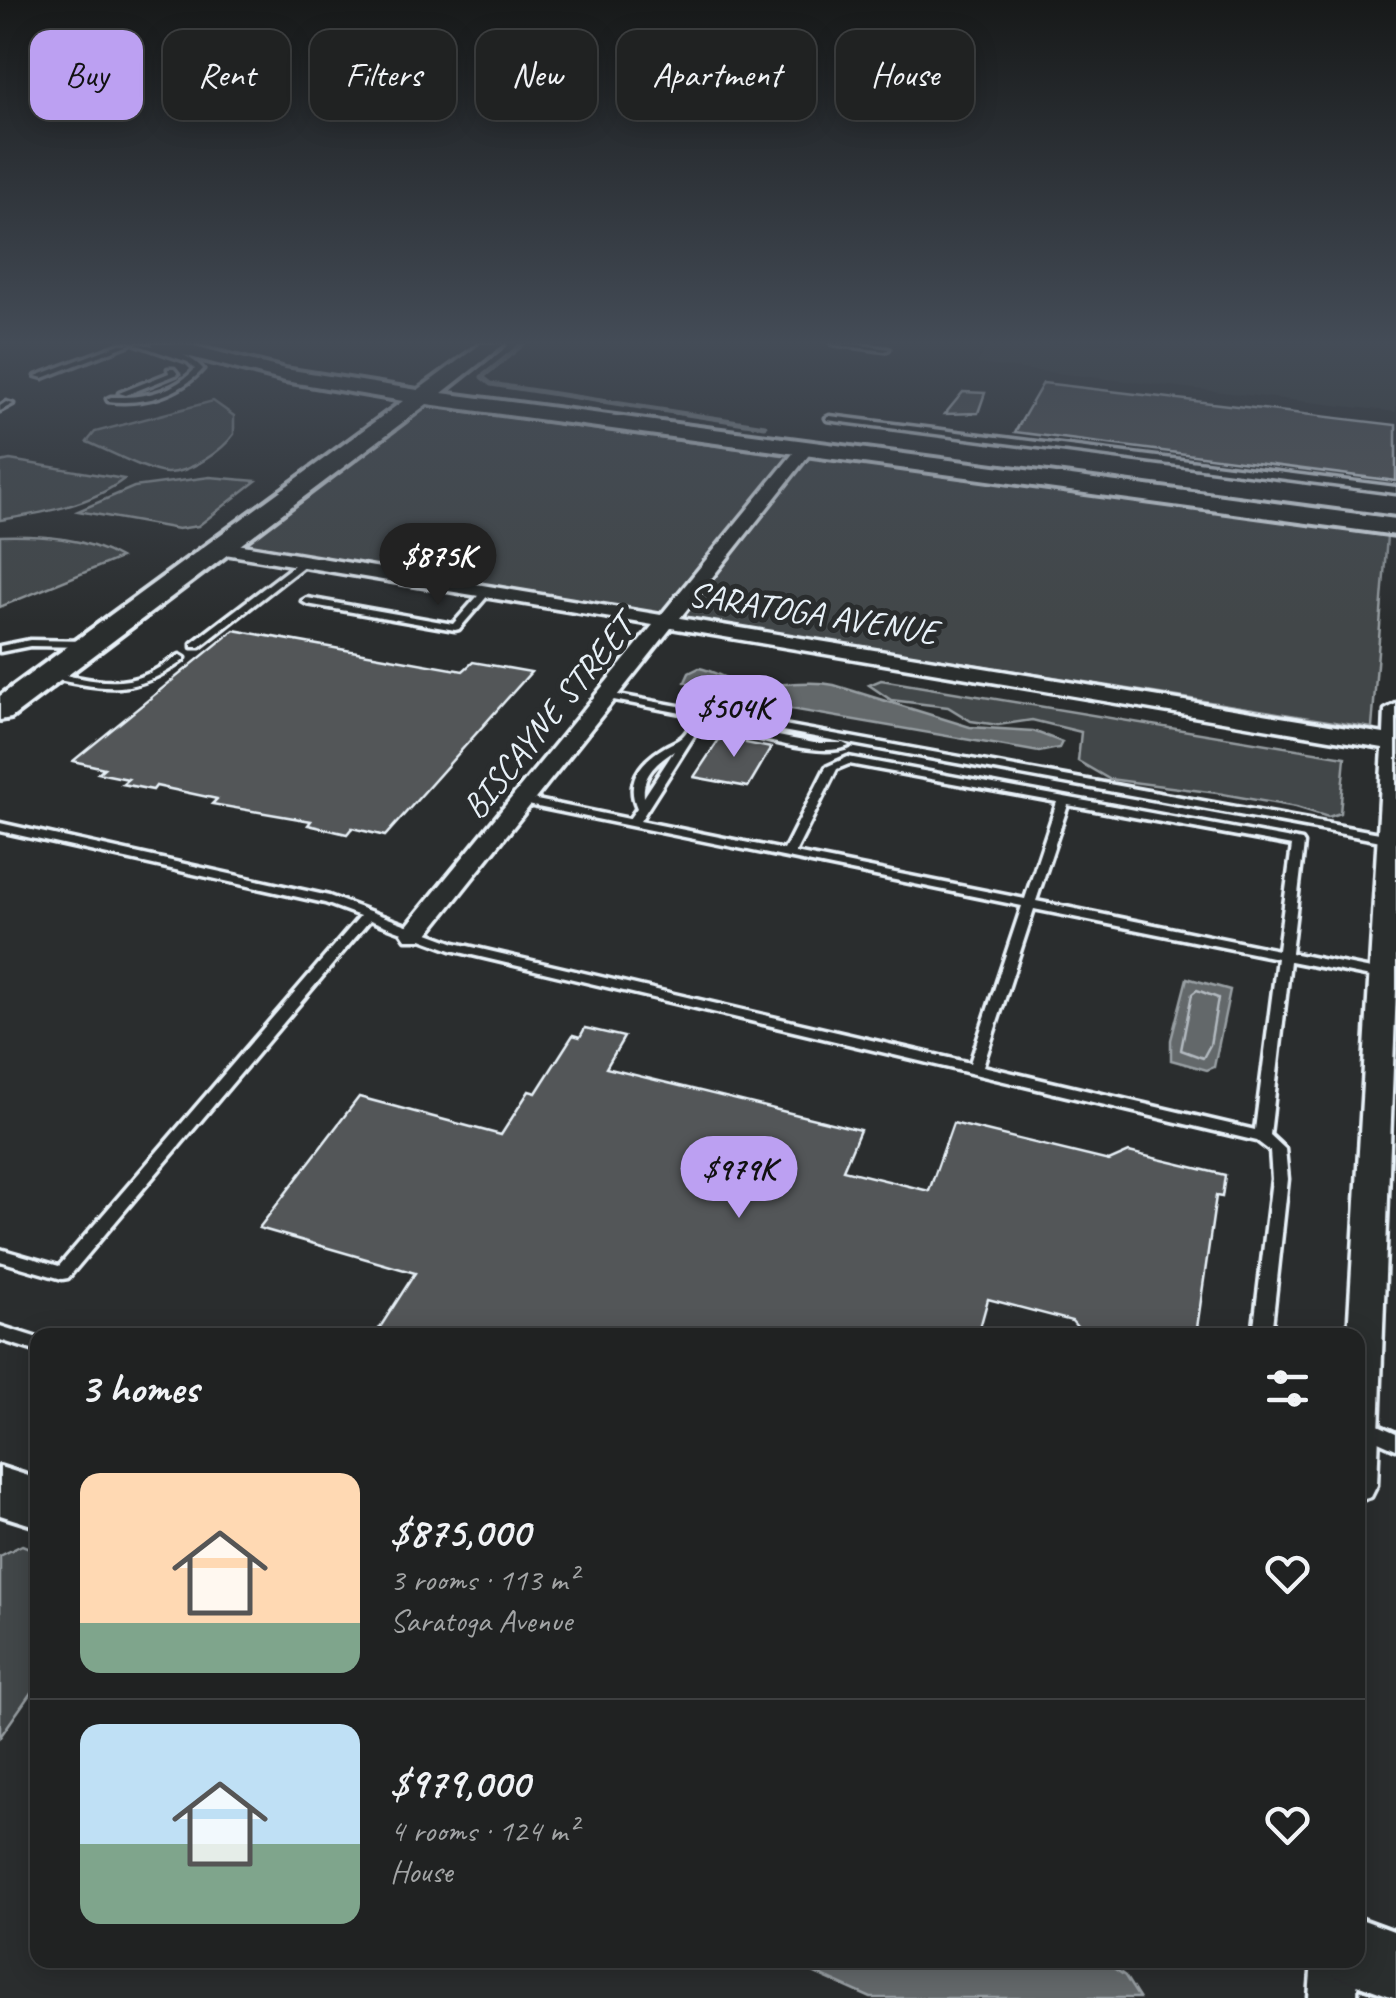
<!DOCTYPE html>
<html lang="en">
<head>
<meta charset="utf-8">
<style>
  body { margin:0; font-family:Caveat,sans-serif; background:#282a2a; color:#f1f3f6; height:100vh; display:flex; flex-direction:column; font-size:38px; white-space:nowrap }
  * { box-sizing:border-box; margin:0 }
  p { font-size:32px; color:#a2a4a5 }
  .icon { flex:none; width:55px; height:55px; fill:none; stroke:currentColor; stroke-width:2; stroke-linecap:round; stroke-linejoin:round }
  .map { position:relative; flex:1; overflow:hidden }
  .side { position:absolute; left:30px; top:1328px; width:1335px; height:640px; display:flex; flex-direction:column; background:#202222; border-radius:20px; box-shadow:0 5px 25px #0003,0 0 0 2px #3d3f40 }
  .side>* { flex:none }
  .guide { position:absolute; left:30px; top:30px; width:1338px; height:90px; display:flex; gap:20px }
  .price { position:absolute; translate:-50% -85px; padding:0 22px; border-radius:35px; background:#bca0f2; color:#111; font-size:32px; line-height:65px; filter:drop-shadow(0 2px 5px #0008) }
  .price::after { content:''; position:absolute; left:50%; top:60px; width:30px; height:22px; margin-left:-15px; background:inherit; clip-path:polygon(0 0,100% 0,50% 100%) }
  .price.current { background:#222; color:#fff }
  ul { padding:0; list-style:none }
  li { display:flex; align-items:center; gap:30px; height:250px; padding:0 50px }
  li+li { border-top:2px solid #3d3f40 }
  li span { display:grid; place-items:center; flex:none; width:280px; height:200px; border-radius:20px; color:#555 }
  li>.icon { margin-inline-start:auto }
  span .icon { width:120px; height:120px; fill:#fffc; stroke-width:1 }
  li b { font-size:42px }
  h2 { display:flex; justify-content:space-between; align-items:center; height:120px; padding:0 50px; font-size:42px }
  .chip { padding:0 35px; border-radius:20px; background:#202222; box-shadow:0 5px 25px #0003,0 0 0 2px #3d3f40; font-size:35px; line-height:90px }
  .chip.current { background:#bca0f2; color:#111 }
  .map>svg:first-child { display:block }
  .built { fill:#363a3b }
  .green { fill:#424648; stroke:#959ca0; stroke-width:2.5 }
  .water { fill:#63686b; stroke:#989fa3; stroke-width:2.5 }
  .lines { fill:none; stroke-linecap:round; stroke-linejoin:round }
  .shore { stroke:#b3bac0; stroke-width:2.5 }
  .stream { stroke:#989fa3; stroke-width:5 }
  .building { fill:#535759; stroke:#e8f1f8; stroke-width:2.5 }
  .lane-casing { stroke:#e8f1f8; stroke-width:7 }
  .street-casing { stroke:#e8f1f8; stroke-width:7 }
  .secondary-casing { stroke:#e8f1f8; stroke-width:8 }
  .lane { fill:#2a2d2e; fill-rule:evenodd }
  .street { fill:#2a2d2e; fill-rule:evenodd }
  .secondary { fill:#2a2d2e; fill-rule:evenodd }
  .labels { text-anchor:middle; dominant-baseline:central; stroke-width:10; stroke-linejoin:round; paint-order:stroke }
  .far-street-label { font-size:35px; fill:#e8f1f8; stroke:#2a2d2e }
</style>
</head>
<body>
<div class="map">
<svg width="1396" height="1998" viewBox="0 0 1396 1998">
  <rect width="100%" height="100%" fill="#2a2d2e"/>
  <filter id="ink" filterUnits="userSpaceOnUse"><feTurbulence type="fractalNoise" baseFrequency=".01" numOctaves="2"/><feDisplacementMap in="SourceGraphic" scale="20" xChannelSelector="R" yChannelSelector="G"/><feConvolveMatrix kernelMatrix="1 2 1 2 8 2 1 2 1" color-interpolation-filters="sRGB"/></filter>
  <g filter="url(#ink)">
    <polygon class="built" points="989,344 1396,344 1396,412 977,364"/>
    <g class="green">
      <path d="M213,401L234,416V434C222,451 190,473 167,473C150,473 105,449 87,442L95,432Z"/>
      <polygon points="426,406 789,456 661,614 238,544"/>
      <polygon points="803,456 1387,536 1372,728 677,617"/>
      <path d="M10,460L124,479C89,506 42,513 0,520V462Z"/>
      <polygon points="210,477 256,481 198,526 178,529 78,511 134,487"/>
      <path d="M0,536C41,535 84,537 120,558L0,607Z"/>
      <polygon points="881,680 1345,757 1340,813 1328,817 1296,807 1217,793 1109,779 1078,761 1081,732 1032,720 998,725 971,721 948,707 891,700 869,685"/>
      <polygon points="22,1545 37,1551 37,1684 0,1737 0,1556"/>
    </g>
    <g class="water">
      <path d="M699,668C716,671 728,682 745,684C776,688 804,679 834,685L970,727L1033,731L1062,742L1059,748L1039,752L711,695L685,682L689,673Z"/>
      <polygon points="1187,978 1230,990 1214,1067 1207,1070 1171,1060 1171,1040"/>
      <polygon points="786,1960 1102,1960 1125,1976 1139,1998 871,1998"/>
    </g>
    <g class="lines">
      <polygon class="shore" points="1197,990 1218,998 1210,1045 1203,1058 1181,1050 1192,994"/>
      <polyline class="stream" points="523,344 482,377 491,384 765,426"/>
    </g>
    <g class="building">
      <polygon points="1043,383 1396,425 1396,481 1015,432"/>
      <polygon points="963,392 985,393 978,413 945,414"/>
      <polygon points="234,630 463,671 473,662 531,672 385,836 352,828 347,834 308,825 311,821 212,804 217,799 156,786 153,790 122,784 128,779 98,773 104,768 73,761"/>
      <polygon points="734,726 747,728 746,743 771,748 748,787 694,777 720,738 735,733"/>
      <polygon points="585,1028 624,1037 606,1068 860,1130 843,1170 929,1191 953,1123 1109,1161 1129,1152 1225,1175 1222,1197 1216,1196 1196,1335 1084,1335 1072,1321 988,1299 978,1335 375,1335 415,1273 259,1228 359,1097 501,1135 529,1091 536,1093 573,1035 580,1037"/>
    </g>
    <g class="lines">
      <defs>
        <g id="lane">
          <polygon points="120,344 130,344 43,378 36,376"/>
          <path d="M136,344C157,344 189,353 203,369C179,396 143,405 108,401L107,399L111,397C142,398 173,393 195,369L188,362Z"/>
          <polygon points="832,344 854,344 889,349 885,351"/>
          <polygon points="168,369 174,369 178,374 126,395 119,393 169,373"/>
          <polygon points="6,402 13,404 0,411 0,406"/>
          <polygon points="830,416 1396,487 1396,493 827,420 826,418"/>
          <polygon points="302,559 310,561 200,647 192,647 192,643"/>
          <polygon points="487,588 490,589 490,593 459,629 455,630 307,604 302,601 307,598 453,624 484,589"/>
          <polygon points="30,640 88,641 93,644 88,647 30,646 0,652 0,646"/>
          <path d="M180,655L185,658L184,660C135,696 106,690 50,678L45,675L50,672C81,678 115,688 145,675C158,670 168,661 180,655Z"/>
          <path d="M607,693L1396,836V842L1392,843L706,717L703,722L731,728L733,730L727,733L699,728L640,821L784,850L826,767L848,757L1302,841L1304,844L1291,953L1396,974V982L1290,961L1270,1135L1285,1149L1288,1179L1271,1335H1253L1272,1179L1270,1151L1257,1141L451,950L370,920L68,1278L62,1279L0,1261V1249L59,1266L360,916L325,903L0,831V823L329,896L455,943L970,1063L1022,906L518,803L516,801L522,797L629,819L637,808C625,782 640,762 663,748C669,744 678,741 683,736C689,730 692,722 697,716L603,698V694ZM674,751L644,797C642,775 656,763 674,751ZM849,764L1057,802L1025,899L795,853L837,769ZM1068,805L1292,846L1278,950L1036,901ZM1034,909L1277,958L1255,1130L983,1066Z"/>
          <path d="M752,731L814,743H843L849,746C824,757 775,742 748,736V732Z"/>
          <polygon points="0,1326 38,1338 38,1352 0,1340"/>
          <polygon points="1358,1416 1396,1433 1396,1449 1358,1432"/>
        </g>
        <g id="street">
          <polygon points="806,443 812,445 812,451 680,618 1384,734 1385,710 1396,704 1396,988 1377,1485 1371,1497 1358,1501 1358,1335 1348,1335 1383,748 671,628 424,939 406,939 402,933 406,927 653,625 219,553 210,547 219,541 661,615 800,445"/>
          <polygon points="1358,1958 1358,1960 1357,1998 1309,1998 1312,1960"/>
        </g>
        <g id="secondary">
          <polygon points="152,344 186,344 285,369 418,390 481,344 504,344 442,393 1396,519 1396,535 427,404 11,718 0,720 0,696 403,401 285,381 155,348"/>
          <polygon points="0,1467 38,1479 38,1527 0,1515"/>
          <polygon points="1358,1918 1396,1932 1396,1998 1334,1976 1327,1960 1358,1960"/>
        </g>
      </defs>
      <use href="#lane" class="lane-casing"/>
      <use href="#street" class="street-casing"/>
      <use href="#secondary" class="secondary-casing"/>
      <use href="#lane" class="lane"/>
      <use href="#street" class="street"/>
      <use href="#secondary" class="secondary"/>
    </g>
  </g>
  <linearGradient id="sky" x2="0" y2="1"><stop stop-color="#171919"/><stop offset="0.55" stop-color="#444c57"/><stop offset="1" stop-color="#444c57" stop-opacity="0"/></linearGradient>
  <rect width="1396" height="623" fill="url(#sky)"/>
  <g class="labels">
    <g class="far-street-label">
      <text transform="translate(813 613) rotate(9)">SARATOGA AVENUE</text>
      <text transform="translate(548 717) rotate(-51)">BISCAYNE STREET</text>
    </g>
  </g>
</svg>
<b class="price current" style="left:438px;top:608px">$875K</b>
<b class="price" style="left:734px;top:760px">$504K</b>
<b class="price" style="left:739px;top:1221px">$979K</b>
<div class="guide">
<a class="chip current">Buy</a>
<a class="chip">Rent</a>
<a class="chip">Filters</a>
<a class="chip">New</a>
<a class="chip">Apartment</a>
<a class="chip">House</a>
</div>
<section class="side">
<h2>3 homes<svg class="icon" aria-label="filters" viewBox="0 0 24 24"><path d="M4 7h16M4 17h16"/><circle cx="9" cy="7" r="2"/><circle cx="15" cy="17" r="2"/></svg></h2>
<ul>
<li><span style="background:linear-gradient(#ffd9b3 75%,#7fa58c 0)"><svg class="icon" aria-label="home" viewBox="0 0 24 24"><path d="M3 11l9-7 9 7M6 9v11h12V9"/></svg></span><div><b>$875,000</b><p>3 rooms · 113 m²</p><p>Saratoga Avenue</p></div><svg class="icon" aria-label="heart" viewBox="0 0 24 24"><path d="M12 20l-8-8c-3-5 5-10 8-4 3-6 11-1 8 4z"/></svg></li>
<li><span style="background:linear-gradient(#bfe0f5 60%,#7fa58c 0)"><svg class="icon" aria-label="home" viewBox="0 0 24 24"><path d="M3 11l9-7 9 7M6 9v11h12V9"/></svg></span><div><b>$979,000</b><p>4 rooms · 124 m²</p><p>House</p></div><svg class="icon" aria-label="heart" viewBox="0 0 24 24"><path d="M12 20l-8-8c-3-5 5-10 8-4 3-6 11-1 8 4z"/></svg></li>
</ul>
</section>
</div>
</body>
</html>
